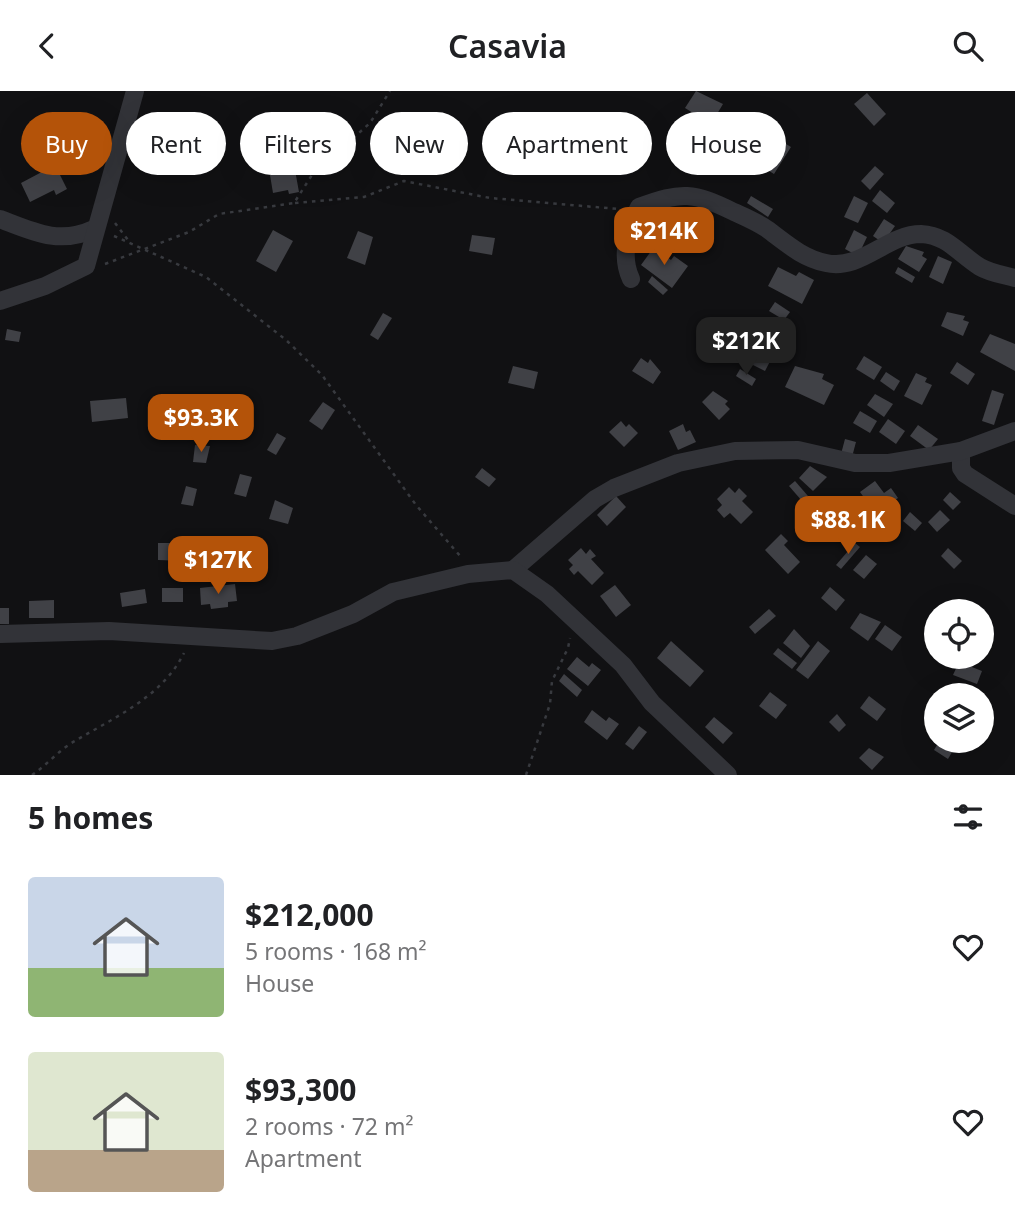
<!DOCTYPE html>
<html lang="en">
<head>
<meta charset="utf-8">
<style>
  body { margin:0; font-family:"Noto Sans",sans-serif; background:#f2f2f2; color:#202124; height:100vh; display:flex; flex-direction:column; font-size:26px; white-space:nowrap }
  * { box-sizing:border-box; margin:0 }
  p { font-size:23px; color:#757577 }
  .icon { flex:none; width:38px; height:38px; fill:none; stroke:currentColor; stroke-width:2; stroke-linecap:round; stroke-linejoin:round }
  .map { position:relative; height:684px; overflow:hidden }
  .side { display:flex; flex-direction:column; background:#fff; flex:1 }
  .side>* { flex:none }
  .guide { position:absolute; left:21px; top:21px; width:973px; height:63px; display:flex; gap:14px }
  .tools { position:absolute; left:924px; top:508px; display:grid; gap:14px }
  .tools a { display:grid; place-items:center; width:70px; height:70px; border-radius:50%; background:#fff; box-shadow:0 7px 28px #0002; font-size:35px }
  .price { position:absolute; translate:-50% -60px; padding:0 16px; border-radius:14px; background:#b45309; color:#fff; font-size:23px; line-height:46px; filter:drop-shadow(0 2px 4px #0008) }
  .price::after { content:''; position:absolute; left:50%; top:42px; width:21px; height:16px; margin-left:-10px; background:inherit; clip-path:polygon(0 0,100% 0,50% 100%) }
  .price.current { background:#222; color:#fff }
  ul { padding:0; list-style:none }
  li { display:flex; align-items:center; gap:21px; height:175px; padding:0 28px }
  li span { display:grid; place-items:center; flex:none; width:196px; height:140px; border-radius:7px; color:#555 }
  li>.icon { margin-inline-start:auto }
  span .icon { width:84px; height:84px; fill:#fffc; stroke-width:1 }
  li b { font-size:30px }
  h2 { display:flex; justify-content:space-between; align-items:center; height:84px; padding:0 28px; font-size:30px }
  .chip { padding:0 24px; border-radius:32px; background:#fff; box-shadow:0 7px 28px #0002; font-size:24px; line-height:63px }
  .chip.current { background:#b45309; color:#fff }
  header { display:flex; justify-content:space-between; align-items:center; height:91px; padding:0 28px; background:#fff; font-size:32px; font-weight:600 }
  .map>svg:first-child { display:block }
  .building { fill:#404146 }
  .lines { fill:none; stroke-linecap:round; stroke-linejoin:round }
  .path { stroke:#383a3f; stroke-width:2.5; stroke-dasharray:3.5 5; stroke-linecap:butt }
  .street { stroke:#323338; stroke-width:18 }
</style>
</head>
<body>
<header><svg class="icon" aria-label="back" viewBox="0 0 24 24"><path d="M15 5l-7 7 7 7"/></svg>Casavia<svg class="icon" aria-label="search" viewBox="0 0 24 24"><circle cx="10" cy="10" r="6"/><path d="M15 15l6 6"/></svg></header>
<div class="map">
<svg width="1015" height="684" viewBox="0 0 1015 684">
  <rect width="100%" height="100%" fill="#111113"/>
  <g class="building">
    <polygon points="696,0 723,13 711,33 685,17"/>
    <polygon points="867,2 886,23 874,35 854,13"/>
    <polygon points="748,30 762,38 766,32 777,38 773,45 791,56 774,83 756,72 753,78 743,72 746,66 731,57"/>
    <polygon points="55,74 67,98 56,104 54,99 30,111 21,92"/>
    <polygon points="875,75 884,83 870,99 861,90"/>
    <polygon points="295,79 299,101 289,103 288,99 273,102 270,84"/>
    <polygon points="880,99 895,112 887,122 872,110"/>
    <polygon points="751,105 773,118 768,126 747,112"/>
    <polygon points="854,105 868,112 858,132 844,126"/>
    <polygon points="683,117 706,131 693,149 672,132"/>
    <polygon points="884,128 895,135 883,152 873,145"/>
    <polygon points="273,139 293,150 276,181 256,170"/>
    <polygon points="854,139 867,146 858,165 845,158"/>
    <polygon points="358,140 373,146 365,174 347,167"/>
    <polygon points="472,144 495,147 492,164 469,160"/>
    <polygon points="906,155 924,161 922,165 927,168 919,181 898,168"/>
    <polygon points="654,156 671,169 674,165 688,175 672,197 641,174"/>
    <polygon points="938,165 952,171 943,193 929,186"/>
    <polygon points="778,176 796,185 799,181 814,189 802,213 768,195"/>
    <polygon points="898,176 915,186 912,192 895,182"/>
    <polygon points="652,185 668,199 663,204 648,191"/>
    <polygon points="775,211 790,221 784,229 769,220"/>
    <polygon points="947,221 965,225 963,229 969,231 963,245 941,235"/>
    <polygon points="383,222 392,227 378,249 370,244"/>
    <polygon points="7,238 21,241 19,251 5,249"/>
    <polygon points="741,243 759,253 761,249 777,257 765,280 731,263"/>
    <polygon points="990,243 1015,253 1015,280 980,261"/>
    <polygon points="864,265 882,276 874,289 856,278"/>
    <polygon points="641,267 648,272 650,268 661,281 653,293 632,280"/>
    <polygon points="957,271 975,283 968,294 950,282"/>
    <polygon points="513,275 538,281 534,298 508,292"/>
    <polygon points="795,275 824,283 822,288 834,294 824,314 785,296"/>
    <polygon points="740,278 756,288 752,295 736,285"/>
    <polygon points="886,281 900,290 894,300 880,290"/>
    <polygon points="916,282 927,287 925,291 932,294 922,314 904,305"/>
    <polygon points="992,299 1004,303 994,334 982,330"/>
    <polygon points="713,300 728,310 725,313 730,318 719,329 702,311"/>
    <polygon points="875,303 893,313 884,326 867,314"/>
    <polygon points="126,307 128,327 92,331 90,310"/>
    <polygon points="323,311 335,319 322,339 309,330"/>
    <polygon points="860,320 877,330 870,342 853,332"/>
    <polygon points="195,325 210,327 208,344 193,343"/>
    <polygon points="888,328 905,340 896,353 879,341"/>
    <polygon points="621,330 626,336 629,333 638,342 624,356 609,341"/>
    <polygon points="683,333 686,341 690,339 696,351 678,359 669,340"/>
    <polygon points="918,334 938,348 929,359 910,345"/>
    <polygon points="277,342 286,347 276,364 267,359"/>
    <polygon points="845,348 856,351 852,366 841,363"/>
    <polygon points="195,354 210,355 206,372 193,371"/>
    <polygon points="810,375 827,386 813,400 799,387"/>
    <polygon points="482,377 496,388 489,396 475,386"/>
    <polygon points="240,383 252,386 246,406 234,403"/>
    <polygon points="795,390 808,405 802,410 789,395"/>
    <polygon points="875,390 884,402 891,397 898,407 876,423 860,401"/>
    <polygon points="186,395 197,398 193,415 181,413"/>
    <polygon points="729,396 735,402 739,397 747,405 742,410 753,421 741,433 730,422 724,427 717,419 722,414 717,408"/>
    <polygon points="950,401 961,411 953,419 943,409"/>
    <polygon points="616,405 626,416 607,435 597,424"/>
    <polygon points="275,409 293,417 288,433 269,428"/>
    <polygon points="940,419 950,429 937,441 928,431"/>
    <polygon points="910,421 922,432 915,440 903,430"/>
    <polygon points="781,443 788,450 784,454 800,471 788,483 765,459"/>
    <polygon points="158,452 186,452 185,470 158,469"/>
    <polygon points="855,452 860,456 841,478 836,474"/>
    <polygon points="581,457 586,463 590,458 596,465 591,468 604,482 592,494 578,480 574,484 569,478 573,474 568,469"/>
    <polygon points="948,457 962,470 954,478 941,465"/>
    <polygon points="866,464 877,473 864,488 853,479"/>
    <polygon points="233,473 233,483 211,484 211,474"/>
    <polygon points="235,493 237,510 228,511 228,516 211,518 210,513 201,514 200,497"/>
    <polygon points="615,494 631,514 616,526 600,505"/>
    <polygon points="830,496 845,509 836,520 821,507"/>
    <rect x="162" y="497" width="21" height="14"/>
    <polygon points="145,498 147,512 122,516 120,502"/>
    <polygon points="54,509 54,527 29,527 29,510"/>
    <rect x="0" y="517" width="9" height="16"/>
    <polygon points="769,518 776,525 755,543 749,536"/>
    <polygon points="860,522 881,531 868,550 850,537"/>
    <polygon points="885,534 902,546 892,560 875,548"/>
    <polygon points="794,538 810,555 801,567 783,552"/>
    <polygon points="671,550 704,580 690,596 657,567"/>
    <polygon points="818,550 830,560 808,588 796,579"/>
    <polygon points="778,557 797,572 792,578 773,563"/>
    <polygon points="577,566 589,576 592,572 601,579 588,595 567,578"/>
    <polygon points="959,571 982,580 977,593 953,584"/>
    <polygon points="564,583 582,599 577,606 559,590"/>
    <polygon points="770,601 787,614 776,628 759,615"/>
    <polygon points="869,605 886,618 877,630 860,617"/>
    <polygon points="592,619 606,630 609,626 619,633 607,649 584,631"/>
    <polygon points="837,623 846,634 839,641 829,631"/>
    <polygon points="714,626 733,642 723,653 705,636"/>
    <polygon points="639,635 647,641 633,659 625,653"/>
    <polygon points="940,649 959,649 948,668 934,659"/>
    <polygon points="869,657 884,666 872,679 859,667"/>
  </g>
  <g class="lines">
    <g class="path">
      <polyline points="295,112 364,106 404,90 490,107 618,118"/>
      <polyline points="115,132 128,149"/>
      <polyline points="114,145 206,186 286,249 322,284 416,414 461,466"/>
      <polyline points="105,173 189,141 219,123 294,112 312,84 370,32 390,0"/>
      <path d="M32,684C47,674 60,658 75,650C115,626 162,606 184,562"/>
      <polyline points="526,684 550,613 552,590 568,557 570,547"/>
    </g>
    <g class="street">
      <path d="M0,128C34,141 59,154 94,138"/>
      <path d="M631,188C620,165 628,138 639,116C682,100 693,101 734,121C745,126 757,131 767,138C786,152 802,167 826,172C861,180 887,143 921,143C947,144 959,163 980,176C990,182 1004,184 1015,187"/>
      <polyline points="0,210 45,195 86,175 135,0"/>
      <polyline points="961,360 961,377 965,383 1015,415"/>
      <polyline points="513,479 595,408 614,397 678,372 735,360 798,359 855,372 889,372 961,360 1015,340"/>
      <polyline points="0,543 109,540 272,550 297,545 353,523 393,501 468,483 513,479 547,503 623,574 652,612 728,684"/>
    </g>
  </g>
</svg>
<div class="tools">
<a><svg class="icon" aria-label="locate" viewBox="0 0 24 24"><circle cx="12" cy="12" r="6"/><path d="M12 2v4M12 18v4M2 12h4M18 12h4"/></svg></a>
<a><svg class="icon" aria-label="layers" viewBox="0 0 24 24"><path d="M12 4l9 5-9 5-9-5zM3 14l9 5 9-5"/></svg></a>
</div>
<b class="price" style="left:664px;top:176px">$214K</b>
<b class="price current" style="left:746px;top:286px">$212K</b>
<b class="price" style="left:201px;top:363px">$93.3K</b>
<b class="price" style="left:848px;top:465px">$88.1K</b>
<b class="price" style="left:218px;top:505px">$127K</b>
<div class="guide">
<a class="chip current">Buy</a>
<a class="chip">Rent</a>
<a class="chip">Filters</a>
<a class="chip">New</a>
<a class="chip">Apartment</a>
<a class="chip">House</a>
</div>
</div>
<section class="side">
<h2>5 homes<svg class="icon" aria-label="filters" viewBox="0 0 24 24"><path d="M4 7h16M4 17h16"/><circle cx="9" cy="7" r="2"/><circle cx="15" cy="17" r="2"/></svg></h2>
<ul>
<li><span style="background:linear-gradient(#c9d6e8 65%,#8fb573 0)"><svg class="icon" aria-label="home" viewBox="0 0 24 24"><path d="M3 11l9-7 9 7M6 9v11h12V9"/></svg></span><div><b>$212,000</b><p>5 rooms · 168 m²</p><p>House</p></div><svg class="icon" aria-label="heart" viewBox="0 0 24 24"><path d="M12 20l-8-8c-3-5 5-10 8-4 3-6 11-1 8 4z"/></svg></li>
<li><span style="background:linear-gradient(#dfe7d0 70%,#b9a48a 0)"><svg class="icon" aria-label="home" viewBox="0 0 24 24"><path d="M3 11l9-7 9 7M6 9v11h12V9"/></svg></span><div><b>$93,300</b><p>2 rooms · 72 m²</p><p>Apartment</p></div><svg class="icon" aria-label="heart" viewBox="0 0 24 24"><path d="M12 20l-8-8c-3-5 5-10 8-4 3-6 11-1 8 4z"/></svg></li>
</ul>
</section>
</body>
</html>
